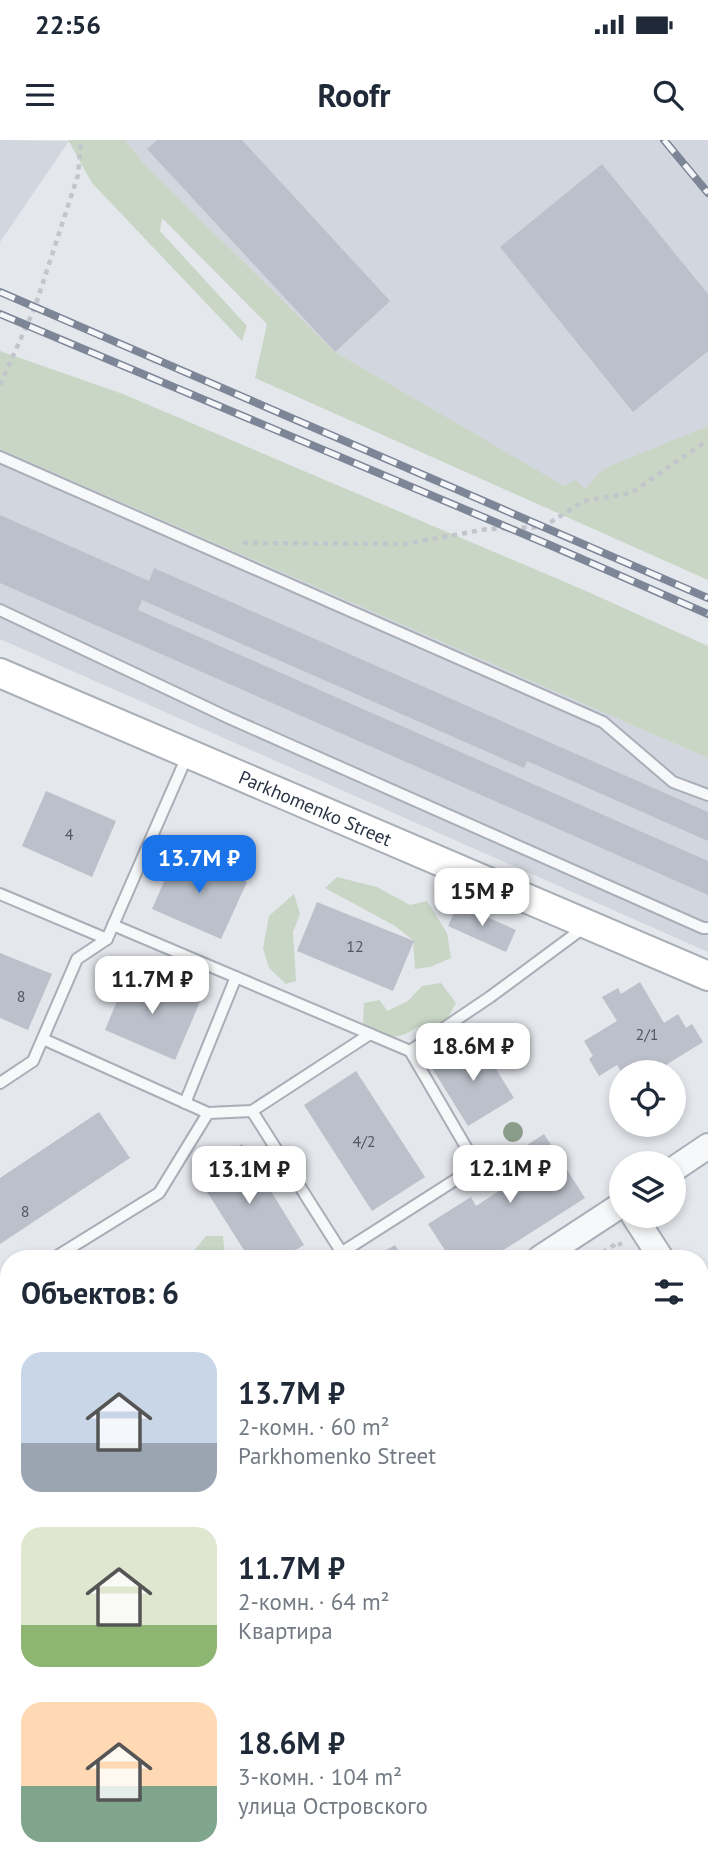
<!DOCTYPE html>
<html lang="ru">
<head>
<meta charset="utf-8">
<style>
  body { margin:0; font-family:"PT Sans",sans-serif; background:#f6f6f7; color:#1f2937; height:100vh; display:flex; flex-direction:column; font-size:26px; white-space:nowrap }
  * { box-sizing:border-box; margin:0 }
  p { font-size:23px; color:#747a83 }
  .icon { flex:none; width:38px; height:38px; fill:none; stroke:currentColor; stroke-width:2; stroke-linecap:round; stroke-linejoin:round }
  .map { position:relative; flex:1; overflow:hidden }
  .side { position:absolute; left:0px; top:1110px; width:709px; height:625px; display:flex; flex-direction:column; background:#fff; border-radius:28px 28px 0 0; box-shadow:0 4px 10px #0003 }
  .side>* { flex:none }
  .buttons { position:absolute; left:609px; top:920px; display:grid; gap:14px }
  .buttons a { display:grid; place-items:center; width:77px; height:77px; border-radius:50%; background:#fff; box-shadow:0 4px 10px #0003; font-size:35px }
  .price { position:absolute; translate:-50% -60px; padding:0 16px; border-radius:14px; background:#fff; color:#222; font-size:23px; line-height:46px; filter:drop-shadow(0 2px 4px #0008) }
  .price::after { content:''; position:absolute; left:50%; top:42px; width:21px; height:16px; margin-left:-10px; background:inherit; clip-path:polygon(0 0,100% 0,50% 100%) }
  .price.active { background:#1a73e8; color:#fff }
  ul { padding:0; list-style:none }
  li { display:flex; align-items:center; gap:21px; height:175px; padding:0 21px }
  li span { display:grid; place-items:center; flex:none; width:196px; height:140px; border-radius:21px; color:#555 }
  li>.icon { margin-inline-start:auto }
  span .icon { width:84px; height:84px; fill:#fffc; stroke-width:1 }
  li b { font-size:30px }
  h2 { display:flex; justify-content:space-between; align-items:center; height:84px; padding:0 21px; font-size:30px }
  .status { display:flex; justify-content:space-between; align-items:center; height:49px; padding:0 35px; background:#fff; direction:ltr }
  .status svg { height:19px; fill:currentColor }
  header { display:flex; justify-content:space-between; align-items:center; height:91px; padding:0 21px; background:#fff; font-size:32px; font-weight:600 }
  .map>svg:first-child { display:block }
  .built { fill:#d2d6de }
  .green { fill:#c9d6c5 }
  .building { fill:#bbc0ca }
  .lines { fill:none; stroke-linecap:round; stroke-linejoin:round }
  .service-casing { stroke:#a9aeb7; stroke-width:14 }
  .tertiary-casing { stroke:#a9aeb7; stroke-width:28 }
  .secondary-casing { stroke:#a9aeb7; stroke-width:32 }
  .path { stroke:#c2c5cb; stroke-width:4.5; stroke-dasharray:5 5; stroke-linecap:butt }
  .service { stroke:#f7f8fa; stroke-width:10 }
  .tertiary { stroke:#f7f8fa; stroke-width:24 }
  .secondary { stroke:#fff; stroke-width:28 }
  .rail-casing { stroke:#7d8696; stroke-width:8 }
  .rail { stroke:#f4f6f9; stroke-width:5; stroke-dasharray:16; stroke-linecap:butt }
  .tree { fill:#899d89 }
  .labels { text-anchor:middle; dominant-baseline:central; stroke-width:5; stroke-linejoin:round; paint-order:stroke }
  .number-label { font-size:16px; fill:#4f5766 }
  .street-label { font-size:19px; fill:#2b3445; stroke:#f4f6f9 }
</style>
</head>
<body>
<div class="status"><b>22:56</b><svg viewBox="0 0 49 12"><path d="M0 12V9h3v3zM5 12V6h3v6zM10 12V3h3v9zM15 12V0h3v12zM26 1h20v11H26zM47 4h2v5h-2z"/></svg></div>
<header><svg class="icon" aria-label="menu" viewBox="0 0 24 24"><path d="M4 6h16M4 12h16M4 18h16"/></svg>Roofr<svg class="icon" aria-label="search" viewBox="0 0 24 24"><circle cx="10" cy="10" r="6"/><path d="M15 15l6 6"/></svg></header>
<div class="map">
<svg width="708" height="1734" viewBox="0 0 708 1734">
  <rect width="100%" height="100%" fill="#e4e7ec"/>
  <g class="built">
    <polygon points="0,0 69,1 0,102"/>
    <polygon points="125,0 708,0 708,286 585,349 564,347 335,212 146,26"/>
    <polygon points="0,309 708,618 708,812 0,499"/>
  </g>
  <g class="green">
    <polygon points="68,0 125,0 146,26 335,212 564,346 576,340 585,349 603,329 708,286 708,440 255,238 267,184 162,78 160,91 247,186 242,201 92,43"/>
    <polygon points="0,211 123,254 586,451 708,506 708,618 0,309"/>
    <polygon points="337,737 377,747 410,765 427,761 447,793 451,818 430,827 415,829 413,800 395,786 325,748"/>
    <polygon points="294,754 300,774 293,792 296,841 286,844 269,828 263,808 269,776"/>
    <path d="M441,843L456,863L439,893L436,910L416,900L419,886C396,902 385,899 363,885L364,863L380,860L387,871L408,861L422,846Z"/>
    <polygon points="206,1096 223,1096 225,1118 188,1118"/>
    <polygon points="0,1283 9,1291 9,1322 0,1327"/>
  </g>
  <g class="building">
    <polygon points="157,0 242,0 390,161 335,212 147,9"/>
    <polygon points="602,24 708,154 708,211 633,272 500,107"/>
    <polygon points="0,375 149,441 154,428 708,672 708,701 527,621 524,628 142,460 138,470 708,721 708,755 0,443"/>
    <polygon points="46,651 116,681 92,737 22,706"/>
    <polygon points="177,712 247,742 221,799 152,769"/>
    <polygon points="317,762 414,801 393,851 297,811"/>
    <polygon points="458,764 516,790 506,812 448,786"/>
    <polygon points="0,813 52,834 28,890 0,878"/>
    <polygon points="129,832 200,862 175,920 105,890"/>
    <polygon points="640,842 664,883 678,874 686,888 692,884 703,902 661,928 664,933 622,933 617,925 599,936 589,919 593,916 584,901 617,881 602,857 618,848 621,854"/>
    <polygon points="478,900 514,958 468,986 432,928"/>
    <polygon points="356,931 425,1037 372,1071 304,965"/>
    <polygon points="99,972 130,1018 0,1104 0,1038"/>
    <polygon points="544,994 585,1058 491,1118 450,1118 428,1084 471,1057 476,1066 514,1041 501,1022"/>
    <polygon points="242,1004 304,1105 282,1118 249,1118 195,1033"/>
    <polygon points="395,1105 403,1118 373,1118"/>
    <polygon points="9,1342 9,1414 0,1420 0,1347"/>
    <polygon points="9,1518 9,1557 0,1543 0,1523"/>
    <polygon points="30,1726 77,1726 64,1734 17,1734"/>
    <polygon points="116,1726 178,1726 183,1734 122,1734"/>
    <polygon points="247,1726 499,1726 486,1734 250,1734"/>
  </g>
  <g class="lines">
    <defs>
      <g id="service">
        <polyline points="0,317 603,582 673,642 708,655"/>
        <polyline points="0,470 229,578 703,788 708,788"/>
        <polyline points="0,754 107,799"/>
        <polyline points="113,785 410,911 490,857 586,786"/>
        <polyline points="43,899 208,973"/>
        <polyline points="0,943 33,921 77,819 107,799 188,614"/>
        <polyline points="185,963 236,837"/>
        <polyline points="252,971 342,1113"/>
        <polyline points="54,1118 159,1053 208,973 252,971 370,894"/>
        <polyline points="333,1118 477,1026 410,911"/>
        <polyline points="0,1151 9,1146"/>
        <polyline points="0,1332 9,1327"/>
      </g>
      <g id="tertiary">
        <polyline points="674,1029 708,1006"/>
        <polyline points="634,1076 661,1118"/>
        <polyline points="540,1118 621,1065"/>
        <polyline points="700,1177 708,1189"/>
        <polyline points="0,1473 9,1467"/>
      </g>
      <g id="secondary">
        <path id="s1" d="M0,533L708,836"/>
      </g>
    </defs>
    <use href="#service" class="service-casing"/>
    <use href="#tertiary" class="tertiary-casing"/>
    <use href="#secondary" class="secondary-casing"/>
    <g class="path">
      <polyline points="0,245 35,167 78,35 81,0"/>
      <polyline points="243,403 405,404 487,389 543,387 584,361 631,353 708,300"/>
      <polyline points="594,1118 619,1102 621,1106"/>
      <polyline points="700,1228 708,1240"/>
      <polyline points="0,1511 9,1505"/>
    </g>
    <use href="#service" class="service"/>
    <use href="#tertiary" class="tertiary"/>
    <use href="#secondary" class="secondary"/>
    <defs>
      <g id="rail">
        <polyline points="664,0 708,53"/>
        <polyline points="0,152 708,458"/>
        <polyline points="0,174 552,406 708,474"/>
      </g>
    </defs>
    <use href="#rail" class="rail-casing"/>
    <use href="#rail" class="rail"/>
  </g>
  <circle class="tree" cx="513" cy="992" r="10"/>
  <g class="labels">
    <g class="number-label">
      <text x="69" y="694">4</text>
      <text x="355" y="806">12</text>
      <text x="21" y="856">8</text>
      <text x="647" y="894">2/1</text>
      <text x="364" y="1001">4/2</text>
      <text x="25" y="1071">8</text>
    </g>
    <g class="street-label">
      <text stroke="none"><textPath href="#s1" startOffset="343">Parkhomenko Street</textPath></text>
    </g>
  </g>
</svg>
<div class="buttons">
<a><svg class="icon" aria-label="locate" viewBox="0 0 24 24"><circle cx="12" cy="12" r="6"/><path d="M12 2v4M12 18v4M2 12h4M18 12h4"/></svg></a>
<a><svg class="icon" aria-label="layers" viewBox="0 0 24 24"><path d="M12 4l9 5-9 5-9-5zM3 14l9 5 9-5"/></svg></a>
</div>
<b class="price active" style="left:199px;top:755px">13.7M ₽</b>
<b class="price" style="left:482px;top:788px">15M ₽</b>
<b class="price" style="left:152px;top:876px">11.7M ₽</b>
<b class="price" style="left:473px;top:943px">18.6M ₽</b>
<b class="price" style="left:510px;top:1065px">12.1M ₽</b>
<b class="price" style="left:249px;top:1066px">13.1M ₽</b>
<section class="side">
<h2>Объектов: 6<svg class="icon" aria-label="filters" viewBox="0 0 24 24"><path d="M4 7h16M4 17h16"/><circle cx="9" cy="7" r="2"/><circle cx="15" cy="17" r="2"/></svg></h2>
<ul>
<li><span style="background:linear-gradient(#c9d6e8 65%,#9aa5b1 0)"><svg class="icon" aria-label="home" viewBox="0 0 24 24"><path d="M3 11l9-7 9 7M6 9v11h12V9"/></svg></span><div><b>13.7M ₽</b><p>2-комн. · 60 m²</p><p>Parkhomenko Street</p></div></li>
<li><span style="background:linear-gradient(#dfe7d0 70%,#8fb573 0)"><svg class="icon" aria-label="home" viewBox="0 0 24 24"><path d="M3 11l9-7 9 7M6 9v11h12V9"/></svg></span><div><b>11.7M ₽</b><p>2-комн. · 64 m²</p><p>Квартира</p></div></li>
<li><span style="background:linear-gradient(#ffd9b3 60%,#7fa58c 0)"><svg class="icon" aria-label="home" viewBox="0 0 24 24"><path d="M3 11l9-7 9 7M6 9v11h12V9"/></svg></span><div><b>18.6M ₽</b><p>3-комн. · 104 m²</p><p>улица Островского</p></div></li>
</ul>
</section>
</div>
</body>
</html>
